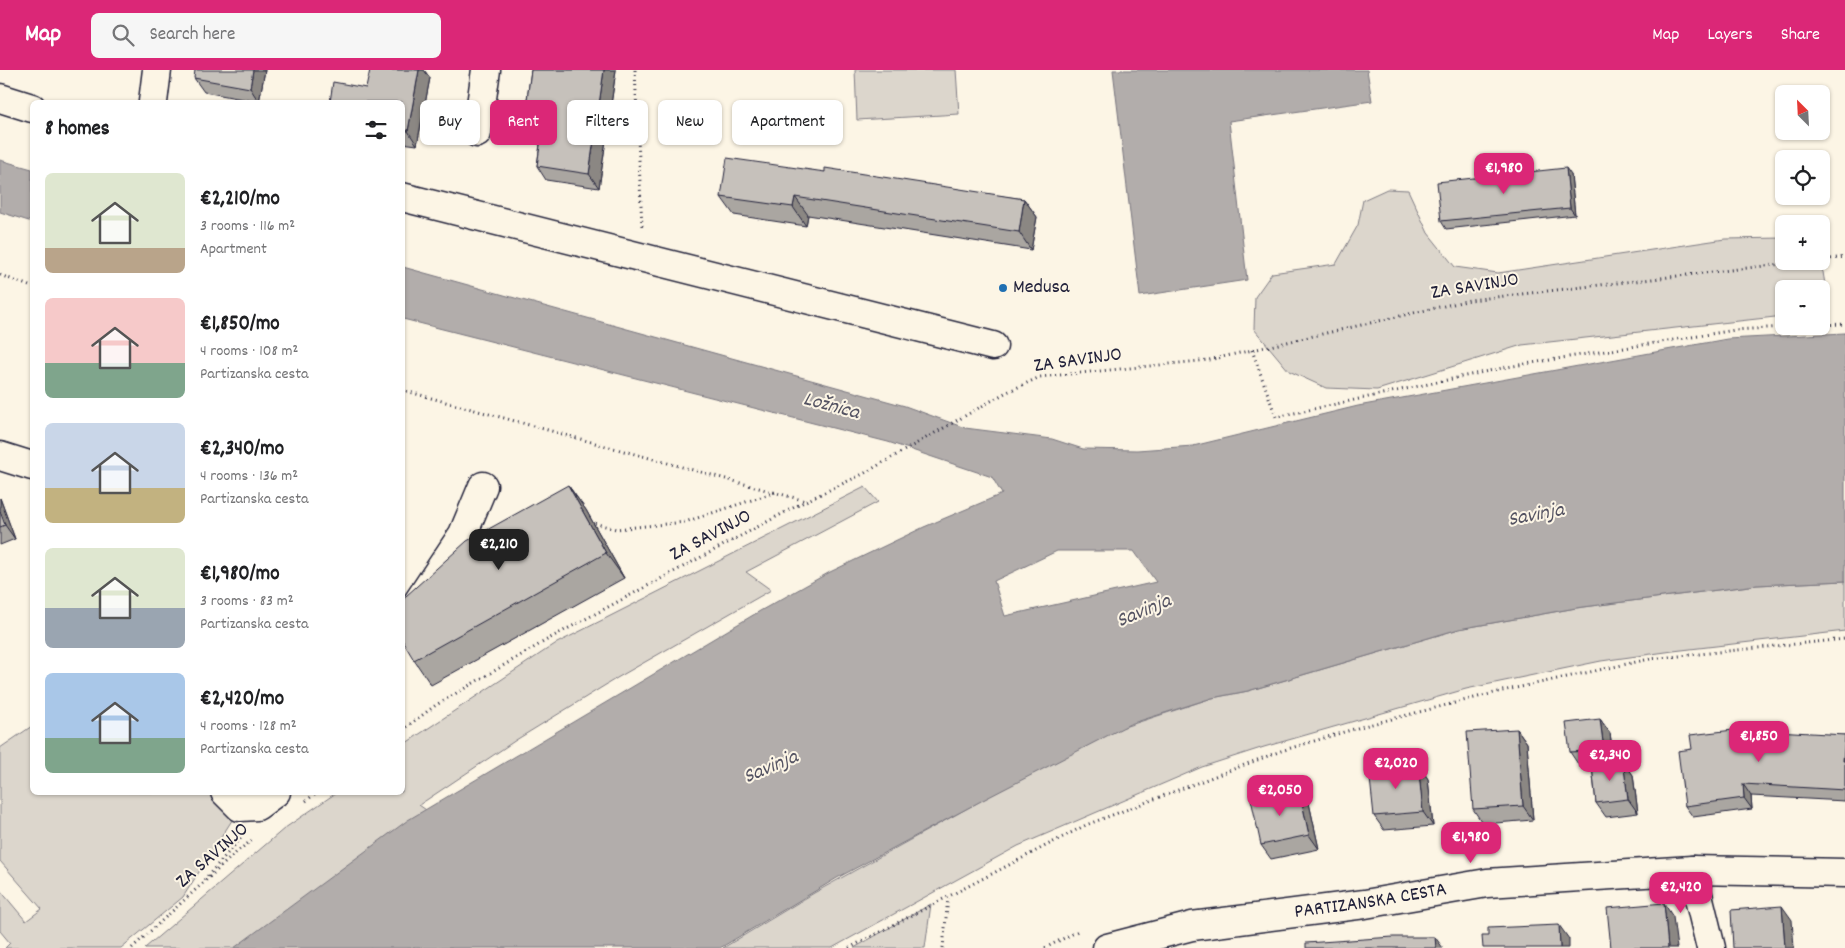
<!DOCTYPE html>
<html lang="en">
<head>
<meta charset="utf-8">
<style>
  body { margin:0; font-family:Dekko,sans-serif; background:#f6f6f6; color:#202124; height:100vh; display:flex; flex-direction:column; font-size:19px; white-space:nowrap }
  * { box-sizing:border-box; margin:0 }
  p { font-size:16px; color:#757577 }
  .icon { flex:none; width:28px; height:28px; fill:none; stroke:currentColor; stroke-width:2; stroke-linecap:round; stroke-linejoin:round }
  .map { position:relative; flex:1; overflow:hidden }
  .side { position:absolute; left:30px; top:30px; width:375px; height:695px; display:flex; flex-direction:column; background:#fff; border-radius:8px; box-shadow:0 1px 4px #0004 }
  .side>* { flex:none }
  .top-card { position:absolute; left:420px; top:30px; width:475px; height:45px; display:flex; gap:10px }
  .needle { width:32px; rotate:336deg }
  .fabs { position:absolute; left:1775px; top:15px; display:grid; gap:10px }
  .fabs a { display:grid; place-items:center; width:55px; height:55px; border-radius:8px; background:#fff; box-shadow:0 1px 4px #0004; font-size:25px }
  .price { position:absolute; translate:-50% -42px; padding:0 11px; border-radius:10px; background:#db2777; color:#fff; font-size:16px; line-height:32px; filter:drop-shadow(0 1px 2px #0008) }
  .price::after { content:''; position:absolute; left:50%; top:30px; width:15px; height:11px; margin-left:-8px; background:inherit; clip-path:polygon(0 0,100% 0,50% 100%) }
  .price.current { background:#222; color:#fff }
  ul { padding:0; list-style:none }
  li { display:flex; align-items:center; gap:15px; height:125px; padding:0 15px }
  li span { display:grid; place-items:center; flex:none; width:140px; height:100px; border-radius:8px; color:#555 }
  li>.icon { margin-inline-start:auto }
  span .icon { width:60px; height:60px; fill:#fffc; stroke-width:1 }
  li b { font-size:21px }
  h2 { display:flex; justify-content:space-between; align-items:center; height:60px; padding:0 15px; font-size:21px }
  .pill { padding:0 18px; border-radius:8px; background:#fff; box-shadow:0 1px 4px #0004; font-size:18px; line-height:45px }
  .pill.current { background:#db2777; color:#fff }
  header { display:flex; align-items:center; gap:30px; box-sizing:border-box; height:70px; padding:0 25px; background:#db2777; color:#fff }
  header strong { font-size:24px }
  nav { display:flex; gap:28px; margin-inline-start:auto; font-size:18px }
  .search { width:350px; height:45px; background:#f6f6f6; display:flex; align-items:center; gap:12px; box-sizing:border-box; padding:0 18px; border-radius:8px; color:#757577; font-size:19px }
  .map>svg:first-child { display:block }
  .green { fill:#dcd6cc; stroke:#7f7c84 }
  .water { fill:#b2adab; stroke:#78757e; fill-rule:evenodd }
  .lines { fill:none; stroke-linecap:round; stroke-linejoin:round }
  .minor-casing { stroke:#22223b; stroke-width:31 }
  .path { stroke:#22223b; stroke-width:3; stroke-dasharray:1 4; stroke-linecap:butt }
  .minor { stroke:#fcf5e5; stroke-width:28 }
  .wall { fill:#aaa6a1; stroke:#22223b }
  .shaded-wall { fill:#8b8783; stroke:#22223b }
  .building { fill:#c6c1bb; stroke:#22223b }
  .poi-dot { fill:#1f6fb2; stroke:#fcf5e5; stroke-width:2 }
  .labels { text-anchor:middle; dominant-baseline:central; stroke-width:4; stroke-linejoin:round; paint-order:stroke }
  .street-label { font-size:20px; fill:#22223b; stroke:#fcf5e5 }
  .poi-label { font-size:20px; fill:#22223b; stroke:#fcf5e5; text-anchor:start }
  .water-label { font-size:21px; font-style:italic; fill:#545362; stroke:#fcf5e5 }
</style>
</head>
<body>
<header>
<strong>Map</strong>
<div class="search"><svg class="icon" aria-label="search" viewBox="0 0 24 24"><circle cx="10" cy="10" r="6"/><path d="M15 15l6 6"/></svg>Search here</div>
<nav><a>Map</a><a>Layers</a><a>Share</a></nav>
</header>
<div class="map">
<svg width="1845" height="878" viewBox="0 0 1845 878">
  <rect width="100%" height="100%" fill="#fcf5e5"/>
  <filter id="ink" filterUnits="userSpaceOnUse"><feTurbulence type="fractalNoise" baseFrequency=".02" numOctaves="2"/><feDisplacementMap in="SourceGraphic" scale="10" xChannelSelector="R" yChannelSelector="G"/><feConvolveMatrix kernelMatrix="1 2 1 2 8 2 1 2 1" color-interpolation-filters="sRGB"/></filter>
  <g filter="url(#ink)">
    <g class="green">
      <polygon points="855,0 956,0 959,44 857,50"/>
      <polygon points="1387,119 1408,120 1428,163 1455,197 1498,203 1725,169 1784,168 1784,191 1816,191 1823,202 1827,227 1821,232 1821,219 1784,219 1784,246 1522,275 1377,320 1326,318 1289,301 1254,259 1255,227 1272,203 1336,194 1358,155 1363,130"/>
      <polygon points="865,417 878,432 746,502 771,520 617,608 516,670 419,735 429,742 253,878 145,878 285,758 336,723 402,722 403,675 555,574"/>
      <polygon points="1845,511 1845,561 1673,581 1601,591 1466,619 1264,677 1202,697 1018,776 832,878 723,878 814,823 995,723 1121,658 1212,628 1248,621 1459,559 1576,538 1757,515"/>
      <polygon points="32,656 32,722 216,723 236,744 183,827 121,878 5,878 10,873 0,861 0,820 26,851 42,839 0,791 0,678"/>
      <polygon points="931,834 925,878 854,878"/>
    </g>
    <g class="water">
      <polygon points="1113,0 1367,0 1372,31 1229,51 1247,210 1140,226"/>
      <polygon points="0,90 32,99 32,152 0,142"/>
      <path d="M403,197L905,336L965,358L1052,369L1083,379L1137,380L1193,376L1358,336L1727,269L1845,263V511L1757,515L1576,538L1459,559L1248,621L1212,628L1130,654L983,730L837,808L720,878H234L408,750L760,541L830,502L924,457L1002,424L992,407L888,372L403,249ZM1057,481H1134L1156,512L1005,546L994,511Z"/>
    </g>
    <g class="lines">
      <defs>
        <g id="minor">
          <polyline points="0,28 32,38"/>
          <polyline points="153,32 157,0"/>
          <polyline points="477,63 486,0"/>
          <polyline points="402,127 993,276"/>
          <polyline points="0,386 32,396"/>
          <polyline points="402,556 463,464 483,416"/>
          <polyline points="225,722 240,737 257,736 276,722"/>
          <polyline points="1692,800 1711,878"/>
          <path id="s1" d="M1107,878L1192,856L1365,834L1487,813L1692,800L1845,803"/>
        </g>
      </defs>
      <use href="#minor" class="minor-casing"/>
      <g class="path">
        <polyline points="635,0 642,157"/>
        <polyline points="1821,190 1845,187"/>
        <polyline points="0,205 32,217"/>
        <polyline points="1821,255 1845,254"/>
        <polyline points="1252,280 1276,347 1507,297 1735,260 1801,256"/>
        <polyline points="402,320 806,431"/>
        <polyline points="590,452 616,459 685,452 776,422"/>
        <polyline points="402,660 436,635 552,567 806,431 863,404 1005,323 1040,307 1209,290 1470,230 1808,191"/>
        <polyline points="306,731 317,722"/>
        <polyline points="204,810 241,768"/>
        <polyline points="132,878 239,780 254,769"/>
        <polyline points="849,878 1086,755 1281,681 1364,656 1502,621 1650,589 1845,569"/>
        <polyline points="943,878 948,828"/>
        <polyline points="1045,878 1080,860"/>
      </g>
      <use href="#minor" class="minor"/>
    </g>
    <g class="wall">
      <polygon points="265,0 259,32 204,22 194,8"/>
      <polygon points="370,0 424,0 430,8 417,75 402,73 402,32"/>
      <polygon points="531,0 616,0 599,118 546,110 537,96 540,74 533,73 523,59"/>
      <polygon points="825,102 1024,129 1037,147 1031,180 808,145 806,156 734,145 721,127"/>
      <polygon points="1571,105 1575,145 1446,159 1441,151"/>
      <polygon points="568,415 586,440 624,508 431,615 414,590"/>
      <polygon points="0,428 15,469 0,475"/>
      <polygon points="1600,649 1610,663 1614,692 1623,691 1633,705 1638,743 1606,747 1596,733 1592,696 1580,697 1570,682"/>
      <polygon points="1517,659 1527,673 1533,750 1483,754 1473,739"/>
      <polygon points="1845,665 1845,731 1751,726 1752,739 1693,747 1685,736 1692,679"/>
      <polygon points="1418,694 1428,709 1433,756 1384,760 1374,746"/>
      <polygon points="1299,719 1309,733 1319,779 1271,789 1261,775"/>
    </g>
    <g class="shaded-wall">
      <polygon points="253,0 265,0 259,32 250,18"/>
      <polygon points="419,0 424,0 430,8 417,75 408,61"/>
      <polygon points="604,0 616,0 599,118 589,104"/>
      <polygon points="1566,98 1571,105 1575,145 1570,138"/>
      <polygon points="795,127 808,145 806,156 793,137"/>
      <polygon points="1024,129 1037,147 1031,180 1019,162"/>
      <polygon points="568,415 586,440 624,508 606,483"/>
      <polygon points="0,428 15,469 5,455 0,441"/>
      <polygon points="1600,649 1610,663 1614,694 1604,680"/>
      <polygon points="1517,659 1527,673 1533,750 1523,736"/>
      <polygon points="1845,666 1845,694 1843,691"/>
      <polygon points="1623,691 1633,705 1638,743 1628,729"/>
      <polygon points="1418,694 1428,709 1433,756 1423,742"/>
      <polygon points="1743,714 1751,726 1752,739 1744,728"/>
      <polygon points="1299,719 1309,733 1319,779 1309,765"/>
      <polygon points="1664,833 1673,847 1677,878 1668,878"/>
      <polygon points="1782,836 1792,850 1794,878 1785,878"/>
      <polygon points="1559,855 1569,869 1569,878 1560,878"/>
      <polygon points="1435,867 1443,878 1436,878"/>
    </g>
    <g class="building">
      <polygon points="195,0 253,0 250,18 194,8"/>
      <polygon points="370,0 419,0 408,61 402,60 402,32 330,32 333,12 366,18"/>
      <polygon points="531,0 604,0 589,104 537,96 542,62 523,59"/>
      <polygon points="727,88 825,102 825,98 1024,129 1019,162 795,127 793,137 721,127"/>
      <polygon points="1566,98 1570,138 1441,151 1437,112"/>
      <polygon points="568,415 606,483 414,590 402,570 402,532 406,526 467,471"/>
      <polygon points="0,441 5,455 0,457"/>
      <polygon points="1600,649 1604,680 1570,682 1566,653"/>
      <polygon points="1517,659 1523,736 1473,739 1467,662"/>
      <polygon points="1742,659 1845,665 1843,691 1845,691 1845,720 1743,714 1744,728 1685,736 1678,681 1692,679 1690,665"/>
      <polygon points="1623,691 1628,729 1596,733 1592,695"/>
      <polygon points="1418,694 1423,742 1374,746 1369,699"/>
      <polygon points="1299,719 1309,765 1261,775 1251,729"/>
      <polygon points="1664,833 1668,878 1611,878 1607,838"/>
      <polygon points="1782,836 1785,878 1733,878 1731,840"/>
      <polygon points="1559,855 1560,878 1483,878 1482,866 1488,866 1488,858"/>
      <polygon points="1393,867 1435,867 1436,878 1306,878 1306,873"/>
    </g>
  </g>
  <circle class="poi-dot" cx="1003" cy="218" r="5"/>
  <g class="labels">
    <g class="street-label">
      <text transform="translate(1475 217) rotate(-9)">ZA SAVINJO</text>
      <text transform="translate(1078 291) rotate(-8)">ZA SAVINJO</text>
      <text transform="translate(711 466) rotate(-28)">ZA SAVINJO</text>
      <text transform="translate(213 786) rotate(-41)">ZA SAVINJO</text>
      <text stroke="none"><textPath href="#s1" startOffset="268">PARTIZANSKA CESTA</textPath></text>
    </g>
    <g class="poi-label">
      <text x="1013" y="218">Medusa</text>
    </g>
    <g class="water-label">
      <text transform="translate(831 337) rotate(15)">Ložnica</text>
      <text transform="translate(1536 446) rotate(-11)">Savinja</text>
      <text transform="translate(1144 542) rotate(-23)">Savinja</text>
      <text transform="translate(771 698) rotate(-23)">Savinja</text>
    </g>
  </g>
</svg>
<div class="fabs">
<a><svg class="needle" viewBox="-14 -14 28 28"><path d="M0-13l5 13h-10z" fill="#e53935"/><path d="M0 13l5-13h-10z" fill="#757577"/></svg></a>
<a><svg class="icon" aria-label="locate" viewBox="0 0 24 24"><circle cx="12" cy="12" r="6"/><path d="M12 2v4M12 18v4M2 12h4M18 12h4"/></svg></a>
<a>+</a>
<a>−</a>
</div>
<b class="price" style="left:1504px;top:125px">€1,980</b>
<b class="price current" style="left:499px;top:501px">€2,210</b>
<b class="price" style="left:1759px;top:693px">€1,850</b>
<b class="price" style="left:1610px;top:712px">€2,340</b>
<b class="price" style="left:1396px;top:720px">€2,020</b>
<b class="price" style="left:1280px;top:747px">€2,050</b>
<b class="price" style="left:1471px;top:794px">€1,980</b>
<b class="price" style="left:1681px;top:844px">€2,420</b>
<div class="top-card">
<a class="pill">Buy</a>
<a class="pill current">Rent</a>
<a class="pill">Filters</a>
<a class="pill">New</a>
<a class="pill">Apartment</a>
</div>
<section class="side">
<h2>8 homes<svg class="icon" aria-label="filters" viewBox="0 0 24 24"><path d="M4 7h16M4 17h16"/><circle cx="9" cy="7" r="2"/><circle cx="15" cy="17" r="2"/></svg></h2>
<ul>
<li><span style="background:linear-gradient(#dfe7d0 75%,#b9a48a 0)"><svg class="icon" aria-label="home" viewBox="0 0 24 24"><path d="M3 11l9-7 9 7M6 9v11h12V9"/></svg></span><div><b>€2,210/mo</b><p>3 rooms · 116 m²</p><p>Apartment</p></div></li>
<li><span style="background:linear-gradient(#f6c9c9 65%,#7fa58c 0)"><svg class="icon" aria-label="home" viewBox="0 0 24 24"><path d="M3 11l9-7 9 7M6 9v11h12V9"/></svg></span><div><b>€1,850/mo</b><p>4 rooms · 108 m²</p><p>Partizanska cesta</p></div></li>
<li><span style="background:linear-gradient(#c9d6e8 65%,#c2b280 0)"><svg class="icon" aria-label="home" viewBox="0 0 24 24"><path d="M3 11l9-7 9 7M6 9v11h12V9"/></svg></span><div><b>€2,340/mo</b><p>4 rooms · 136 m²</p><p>Partizanska cesta</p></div></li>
<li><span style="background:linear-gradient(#dfe7d0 60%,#9aa5b1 0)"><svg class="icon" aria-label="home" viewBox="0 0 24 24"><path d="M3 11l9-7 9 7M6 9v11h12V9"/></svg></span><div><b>€1,980/mo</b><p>3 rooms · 83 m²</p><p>Partizanska cesta</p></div></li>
<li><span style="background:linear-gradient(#a9c7e8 65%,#7fa58c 0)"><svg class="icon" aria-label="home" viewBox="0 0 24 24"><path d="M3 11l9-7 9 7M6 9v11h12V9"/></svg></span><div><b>€2,420/mo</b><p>4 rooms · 128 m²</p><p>Partizanska cesta</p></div></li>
</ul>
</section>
</div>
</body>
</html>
